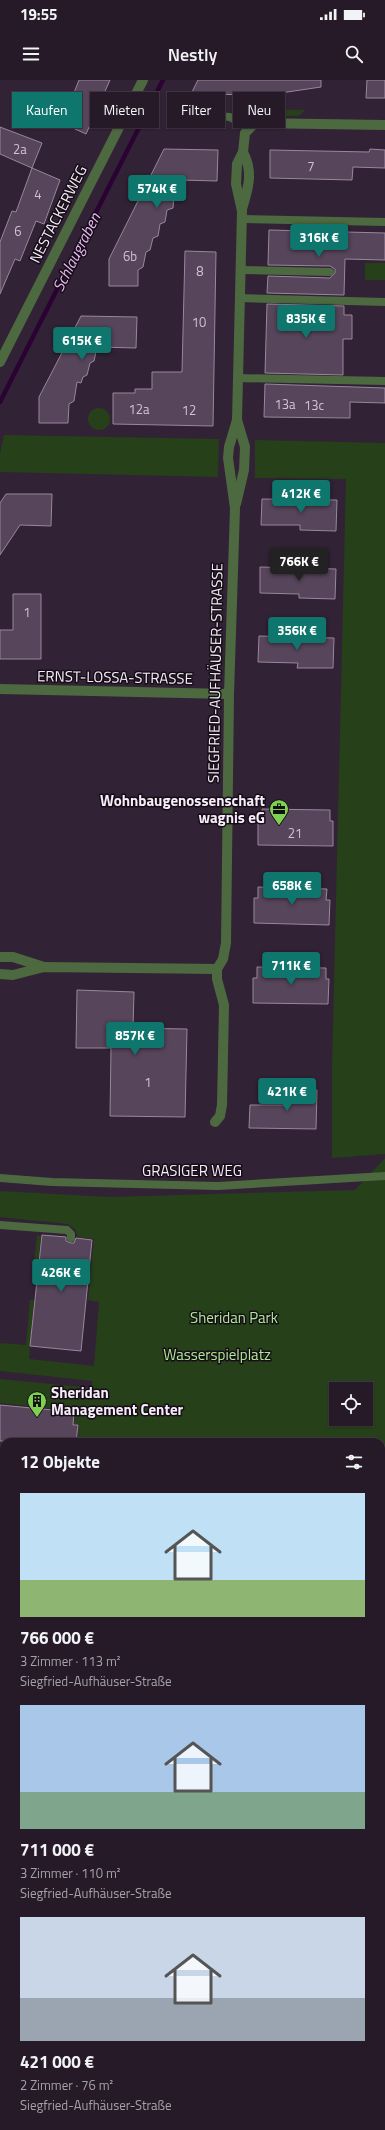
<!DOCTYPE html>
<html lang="de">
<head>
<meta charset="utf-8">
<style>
  body { margin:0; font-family:"Titillium Web",sans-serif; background:#2e2330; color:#f1f3f6; height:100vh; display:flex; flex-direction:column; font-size:15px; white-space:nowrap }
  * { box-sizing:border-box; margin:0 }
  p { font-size:13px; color:#a4a1a8 }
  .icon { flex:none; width:22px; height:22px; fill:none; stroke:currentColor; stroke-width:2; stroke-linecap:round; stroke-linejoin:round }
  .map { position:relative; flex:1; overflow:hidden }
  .side { position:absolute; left:0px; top:1358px; width:385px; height:692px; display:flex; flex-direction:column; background:#261a28; border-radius:12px 12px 0 0; box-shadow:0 1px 3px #0004,0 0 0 1px #423845 }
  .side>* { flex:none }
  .guide { position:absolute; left:12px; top:12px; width:361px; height:36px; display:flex; gap:8px }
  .tools { position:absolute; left:329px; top:1302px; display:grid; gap:8px }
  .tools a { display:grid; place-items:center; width:44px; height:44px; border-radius:0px; background:#261a28; box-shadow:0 1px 3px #0004,0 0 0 1px #423845; font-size:20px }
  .price { position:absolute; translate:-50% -34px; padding:0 9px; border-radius:4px; background:#0f766e; color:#fff; font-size:13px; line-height:26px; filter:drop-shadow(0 1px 2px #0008) }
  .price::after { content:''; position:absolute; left:50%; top:24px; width:12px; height:9px; margin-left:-6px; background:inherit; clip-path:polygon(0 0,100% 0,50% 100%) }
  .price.on { background:#222; color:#fff }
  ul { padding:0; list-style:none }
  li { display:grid; align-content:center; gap:8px; height:212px; padding:0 20px }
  li span { display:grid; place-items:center; height:124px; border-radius:0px; color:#555 }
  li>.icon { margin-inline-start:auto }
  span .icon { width:72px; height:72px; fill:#fffc; stroke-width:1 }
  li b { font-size:17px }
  h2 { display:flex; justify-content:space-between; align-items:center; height:48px; padding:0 20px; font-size:17px }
  .pill { padding:0 14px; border-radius:0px; background:#261a28; box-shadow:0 1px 3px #0004,0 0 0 1px #423845; font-size:14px; line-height:36px }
  .pill.on { background:#0f766e; color:#fff }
  .status { display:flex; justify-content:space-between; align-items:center; height:28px; padding:0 20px; background:#261a28; direction:ltr }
  .status svg { height:11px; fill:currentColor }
  header { display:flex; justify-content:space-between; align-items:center; height:52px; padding:0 20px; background:#261a28; font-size:18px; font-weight:600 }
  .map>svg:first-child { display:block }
  .green { fill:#264019; fill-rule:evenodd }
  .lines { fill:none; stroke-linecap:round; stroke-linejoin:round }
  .stream { stroke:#2b0333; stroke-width:4.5 }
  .building { fill:#57455b; stroke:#9a869e }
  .service { stroke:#4d6940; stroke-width:8 }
  .minor { stroke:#4d6940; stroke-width:10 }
  .tertiary { stroke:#4d6940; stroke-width:10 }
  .labels { text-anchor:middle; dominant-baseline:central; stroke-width:3; stroke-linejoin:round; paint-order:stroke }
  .number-label { font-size:13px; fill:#cfc2d2 }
  .street-label { font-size:15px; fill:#f7ecf9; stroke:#150e17 }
  .poi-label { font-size:15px; font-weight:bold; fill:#f7ecf9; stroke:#150e17; text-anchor:end }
  .park-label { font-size:15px; fill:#afe895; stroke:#150e17 }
  .water-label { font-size:16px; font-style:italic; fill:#ecb9f7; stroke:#150e17 }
</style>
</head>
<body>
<div class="status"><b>19:55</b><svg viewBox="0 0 49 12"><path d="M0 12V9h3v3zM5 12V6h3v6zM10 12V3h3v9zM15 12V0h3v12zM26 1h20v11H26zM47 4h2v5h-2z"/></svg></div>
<header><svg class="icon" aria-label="menu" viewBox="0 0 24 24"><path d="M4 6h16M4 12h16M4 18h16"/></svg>Nestly<svg class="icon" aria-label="search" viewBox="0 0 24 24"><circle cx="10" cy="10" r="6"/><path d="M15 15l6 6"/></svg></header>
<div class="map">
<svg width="385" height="2050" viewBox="0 0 385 2050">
  <rect width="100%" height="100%" fill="#322235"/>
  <g class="green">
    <polygon points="260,29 305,30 299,36 247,35"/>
    <rect x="365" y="183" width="20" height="17"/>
    <circle cx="99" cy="339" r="11"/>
    <polygon points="4,355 219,359 218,397 0,392 0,374"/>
    <polygon points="255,360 385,363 385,1074 332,1078 332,988 346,399 255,398"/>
    <path d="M385,1078V1524L381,1562V1362H77L79,1345L74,1344L75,1331L0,1323V1299L92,1308V1301L0,1291V1263L26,1265L30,1220H34L29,1279L94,1286L99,1222L88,1220L94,1159L78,1157L75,1149L68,1144L0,1137V1111L109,1117L355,1110ZM336,1309H366V1339H336Z"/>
    <polygon points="37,1155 41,1156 36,1203 32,1203"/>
    <polygon points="0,1472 4,1472 4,1524 0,1523"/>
    <polygon points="381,1569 385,1570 385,1617 381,1616"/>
    <polygon points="0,1961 4,1961 4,2046 332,2046 331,2050 0,2050"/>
  </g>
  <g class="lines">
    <polyline class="stream" points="0,322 163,0"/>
  </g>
  <g class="building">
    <polygon points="79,0 110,0 86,54 62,43"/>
    <polygon points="198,0 321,0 321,7 267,15 191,14"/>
    <polygon points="367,0 385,0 385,18 366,18"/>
    <polygon points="0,47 42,63 32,88 0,74"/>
    <polygon points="164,69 218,70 217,101 181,100 179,114 174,116 173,128 167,130 165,142 160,144 158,156 153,158 150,170 146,172 143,187 138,190 138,206 109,206 109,179"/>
    <polygon points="370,69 385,70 385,88 353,87 352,100 270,98 270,70 369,72"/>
    <polygon points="32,88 60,100 44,144 36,141 20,181 15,179 0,214 0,162 12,131 16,132"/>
    <polygon points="269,150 385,153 385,180 345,179 344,215 267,213 268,196 330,198 335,193 335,189 330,186 268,185"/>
    <polygon points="185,171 216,172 213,346 113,344 113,313 135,313 135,309 152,309 152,292 182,292"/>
    <polygon points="267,224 344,226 344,235 352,235 352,259 343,259 343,295 265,293"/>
    <polygon points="81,236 137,237 136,268 97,267 94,281 90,283 87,295 83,297 81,303 77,302 74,321 69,324 68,343 39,343 39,317"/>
    <polygon points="265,304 385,308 385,323 350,322 350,338 264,337"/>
    <polygon points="6,414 52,414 51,446 20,445 0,475 0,423"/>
    <polygon points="262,419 337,420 336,451 300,450 300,445 261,445"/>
    <polygon points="260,487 336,489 335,519 299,518 299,514 260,513"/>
    <polygon points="13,514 41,514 41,579 0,579 0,550 13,550"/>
    <polygon points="259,556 334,558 333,588 297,588 298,583 258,582"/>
    <polygon points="262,729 330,730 330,741 333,741 333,766 258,765 258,740 262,740"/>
    <polygon points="258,807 327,809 326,820 330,820 329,845 254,843 254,818 258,818"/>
    <polygon points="257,887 326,888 326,899 329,899 328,924 253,923 253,898 257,898"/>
    <polygon points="77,910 134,912 133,948 187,949 185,1037 110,1036 111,968 76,968"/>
    <polygon points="287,1010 317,1010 316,1049 249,1048 250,1025 287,1025"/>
    <polygon points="42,1155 66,1157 66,1161 71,1163 74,1163 76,1158 92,1160 81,1271 30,1266"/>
    <polygon points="0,1325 74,1332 73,1345 78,1345 76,1362 0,1361"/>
  </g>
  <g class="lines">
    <g class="service">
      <polyline points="185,34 230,37 249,48"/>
      <polyline points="242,139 385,142"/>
      <polyline points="240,190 330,192"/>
      <polyline points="239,218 385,222"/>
      <polyline points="237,298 385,301"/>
      <polyline points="0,1098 52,1102 218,1106 385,1096"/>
      <polyline points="0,1145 67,1150 71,1154 71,1158"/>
      <polyline points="0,1403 4,1404"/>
    </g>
    <g class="minor">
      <path d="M242,129C248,108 254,93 243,72"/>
      <polyline points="236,424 244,390 245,367 237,340"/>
      <polyline points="0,609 229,614"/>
      <polyline points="0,877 13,877 44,887"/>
      <polyline points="0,894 13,895 44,887 217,889"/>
      <polyline points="215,1042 220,1036 222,1025 224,925 217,899 217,889 223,879 226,863 229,614 235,428 228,378 229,367 237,340 242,131 236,104 237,84 243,72 245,53 255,43 385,45"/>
    </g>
    <polyline class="tertiary" points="0,282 143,0"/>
  </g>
  <defs>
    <symbol id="office-pin" viewBox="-11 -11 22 30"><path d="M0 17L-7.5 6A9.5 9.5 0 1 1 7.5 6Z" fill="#7ed053" stroke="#150e17"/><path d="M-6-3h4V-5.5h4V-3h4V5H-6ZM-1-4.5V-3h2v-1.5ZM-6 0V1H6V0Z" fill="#111"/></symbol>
    <symbol id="building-pin" viewBox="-11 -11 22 30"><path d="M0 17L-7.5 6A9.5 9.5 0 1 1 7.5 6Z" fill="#7ed053" stroke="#150e17"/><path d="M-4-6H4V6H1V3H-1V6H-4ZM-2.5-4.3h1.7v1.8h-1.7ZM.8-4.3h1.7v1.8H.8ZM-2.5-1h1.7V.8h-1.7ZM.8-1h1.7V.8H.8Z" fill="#111"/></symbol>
  </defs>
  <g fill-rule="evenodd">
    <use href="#office-pin" x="268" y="718" width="22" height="30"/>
    <use href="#building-pin" x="26" y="1310" width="22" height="30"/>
  </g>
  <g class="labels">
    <g class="number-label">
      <text x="20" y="69">2a</text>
      <text x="311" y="86">7</text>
      <text x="38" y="114">4</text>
      <text x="18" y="151">6</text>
      <text x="130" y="176">6b</text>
      <text x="200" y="191">8</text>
      <text x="199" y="242">10</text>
      <text x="285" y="324">13a</text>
      <text x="314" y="325">13c</text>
      <text x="139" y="329">12a</text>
      <text x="189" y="330">12</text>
      <text x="27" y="532">1</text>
      <text x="295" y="753">21</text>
      <text x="148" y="1002">1</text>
    </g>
    <g class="street-label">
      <text transform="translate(58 134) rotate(-63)">NESTACKERWEG</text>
      <text transform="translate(215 593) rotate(-89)">SIEGFRIED-AUFHÄUSER-STRASSE</text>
      <text transform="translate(115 597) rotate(1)">ERNST-LOSSA-STRASSE</text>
      <text x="192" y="1090">GRASIGER WEG</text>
    </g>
    <g class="poi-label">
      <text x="265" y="720">Wohnbaugenossenschaft<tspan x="265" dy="17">wagnis eG</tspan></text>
      <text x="51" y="1312" text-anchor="start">Sheridan<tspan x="51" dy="17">Management Center</tspan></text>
    </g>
    <g class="park-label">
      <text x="234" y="1237">Sheridan Park</text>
      <text x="217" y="1274">Wasserspielplatz</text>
    </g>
    <g class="water-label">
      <text transform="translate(76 172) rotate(-63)">Schlaugraben</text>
    </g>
  </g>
</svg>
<div class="tools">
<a><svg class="icon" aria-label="locate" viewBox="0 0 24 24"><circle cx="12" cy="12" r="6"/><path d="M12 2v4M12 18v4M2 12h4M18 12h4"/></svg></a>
</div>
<b class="price" style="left:157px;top:129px">574K €</b>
<b class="price" style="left:319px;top:178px">316K €</b>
<b class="price" style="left:306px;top:259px">835K €</b>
<b class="price" style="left:82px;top:281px">615K €</b>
<b class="price" style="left:301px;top:434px">412K €</b>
<b class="price on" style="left:299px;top:502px">766K €</b>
<b class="price" style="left:297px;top:571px">356K €</b>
<b class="price" style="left:292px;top:826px">658K €</b>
<b class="price" style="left:291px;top:906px">711K €</b>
<b class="price" style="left:135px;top:976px">857K €</b>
<b class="price" style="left:287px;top:1032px">421K €</b>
<b class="price" style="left:61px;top:1213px">426K €</b>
<div class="guide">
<a class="pill on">Kaufen</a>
<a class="pill">Mieten</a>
<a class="pill">Filter</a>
<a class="pill">Neu</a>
</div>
<section class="side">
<h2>12 Objekte<svg class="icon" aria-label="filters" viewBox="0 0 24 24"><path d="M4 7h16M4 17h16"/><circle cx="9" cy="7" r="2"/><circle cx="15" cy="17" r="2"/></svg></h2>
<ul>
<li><span style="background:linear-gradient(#bfe0f5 70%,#8fb573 0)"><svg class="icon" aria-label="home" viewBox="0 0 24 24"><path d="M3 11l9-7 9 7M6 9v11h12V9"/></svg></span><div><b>766 000 €</b><p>3 Zimmer · 113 m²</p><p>Siegfried-Aufhäuser-Straße</p></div></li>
<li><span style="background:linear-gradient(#a9c7e8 70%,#7fa58c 0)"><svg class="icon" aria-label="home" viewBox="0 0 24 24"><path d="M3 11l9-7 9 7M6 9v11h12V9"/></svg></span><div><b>711 000 €</b><p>3 Zimmer · 110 m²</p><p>Siegfried-Aufhäuser-Straße</p></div></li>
<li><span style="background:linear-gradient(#c9d6e8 65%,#9aa5b1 0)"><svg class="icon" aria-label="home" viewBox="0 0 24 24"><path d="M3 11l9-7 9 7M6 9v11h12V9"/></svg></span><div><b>421 000 €</b><p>2 Zimmer · 76 m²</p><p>Siegfried-Aufhäuser-Straße</p></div></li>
</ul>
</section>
</div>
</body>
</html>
